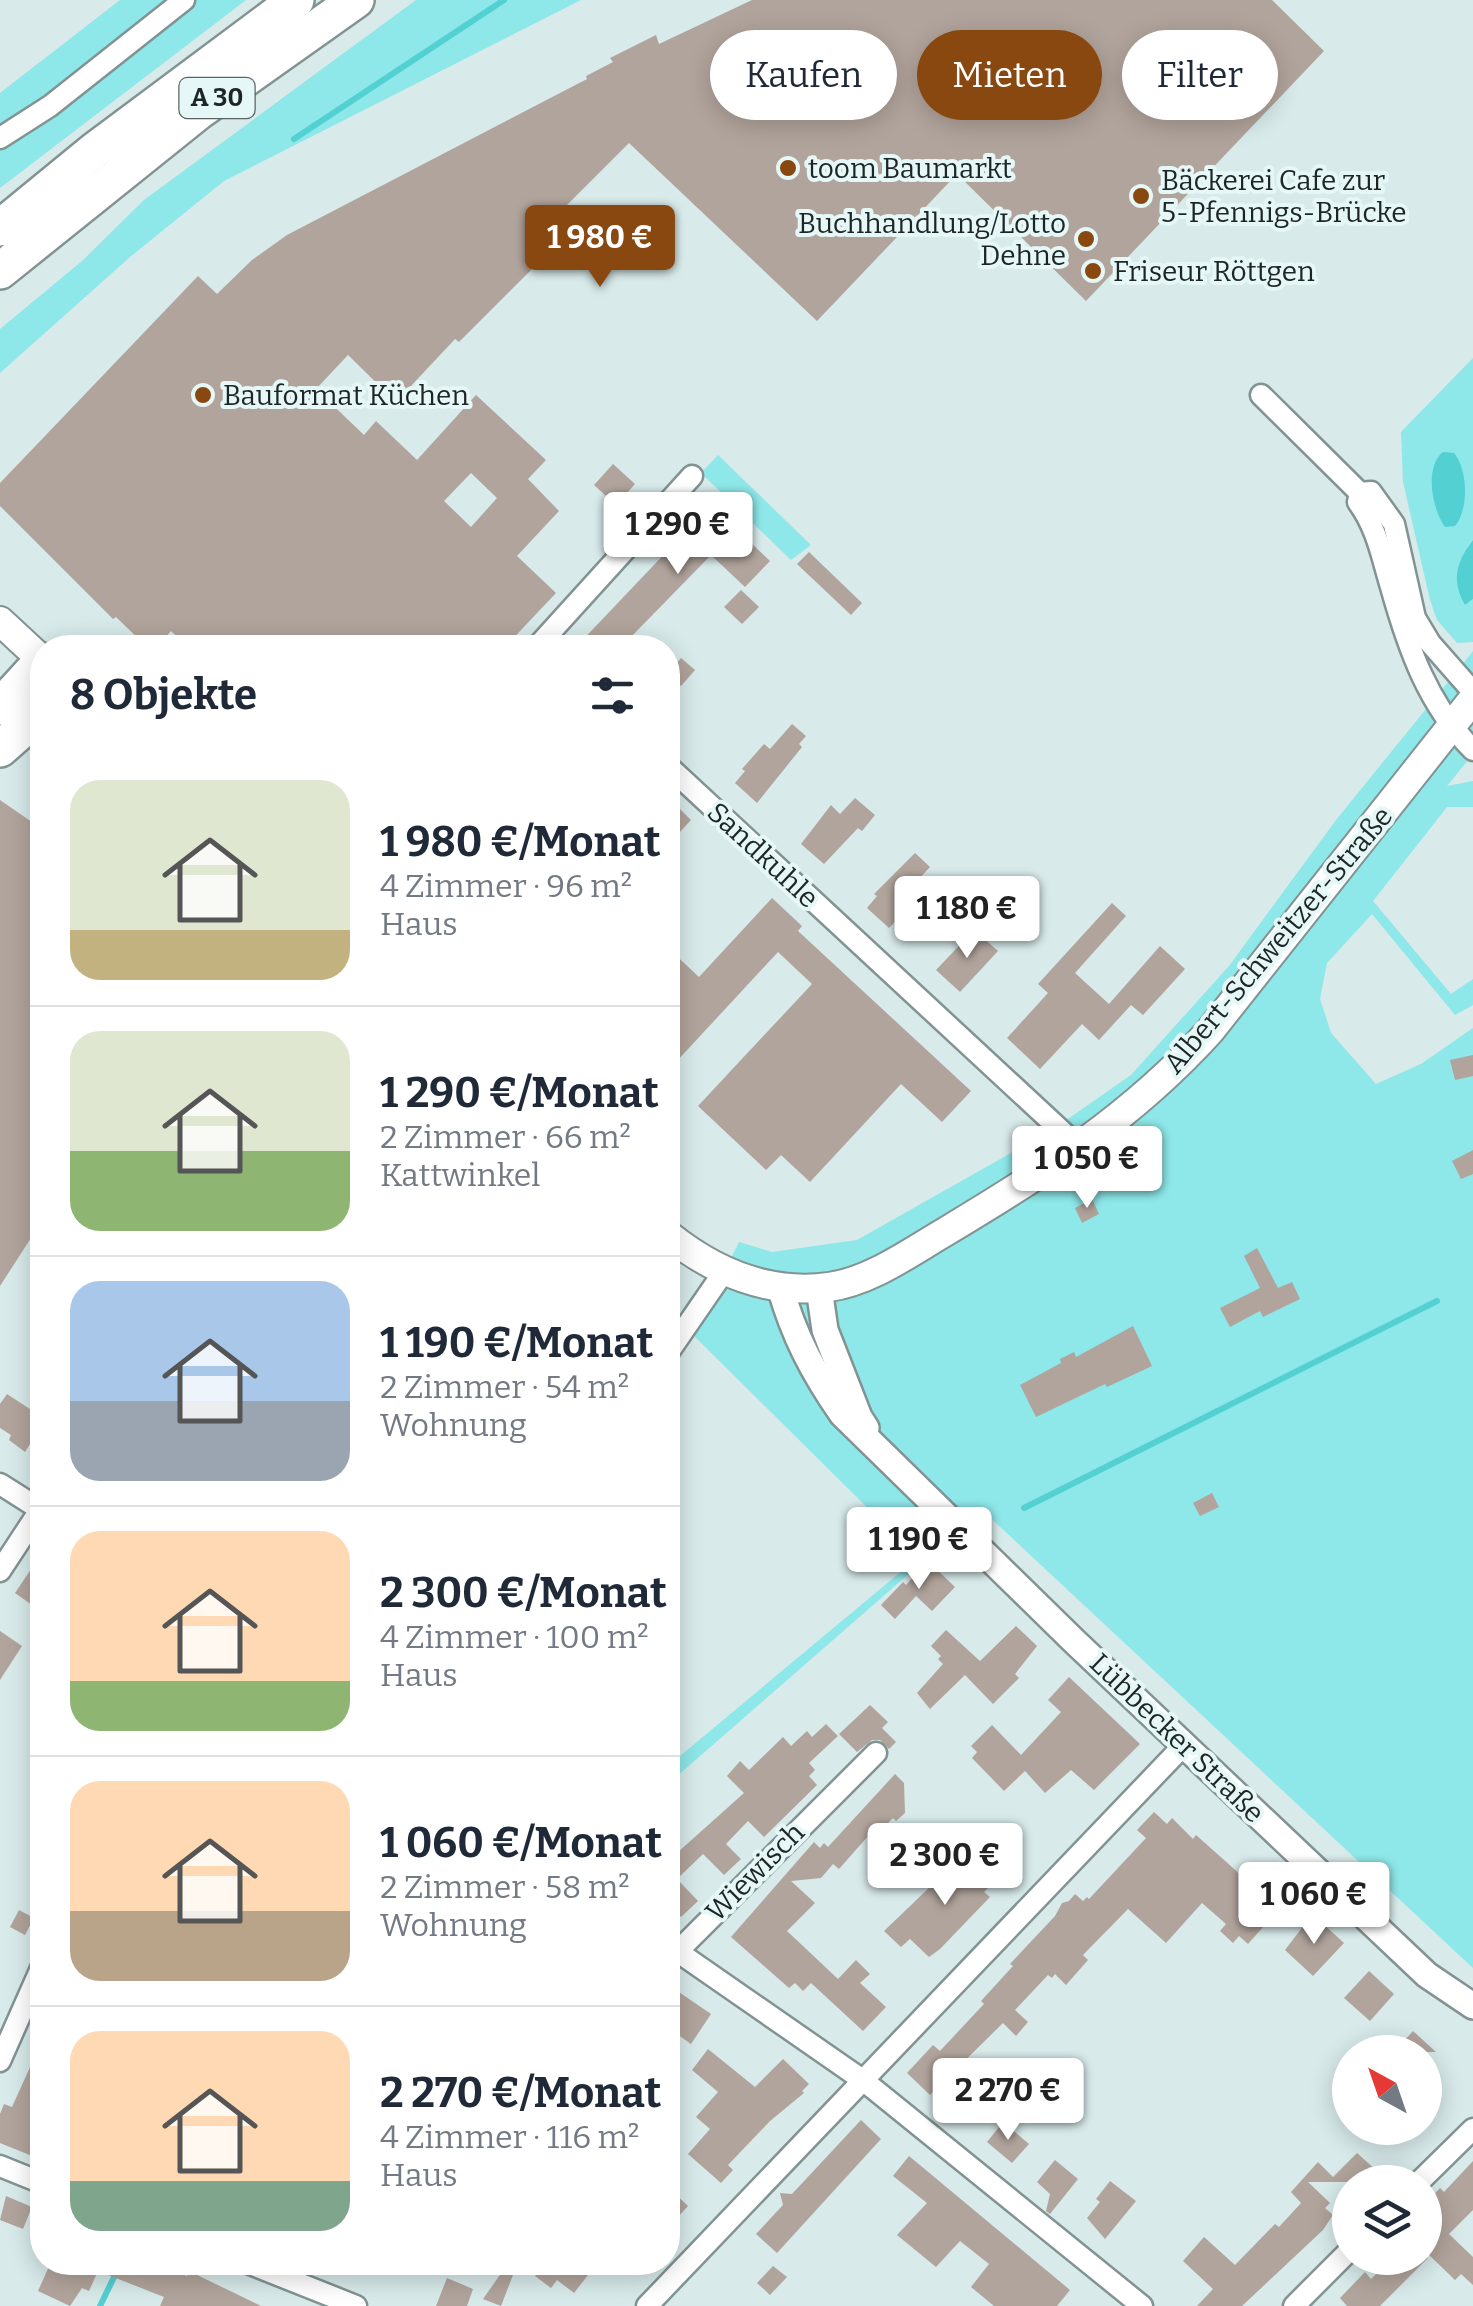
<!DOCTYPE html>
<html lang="de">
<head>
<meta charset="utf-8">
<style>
  body { margin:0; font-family:Bitter,serif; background:#f2f2f3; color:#1f2937; height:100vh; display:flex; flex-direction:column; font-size:38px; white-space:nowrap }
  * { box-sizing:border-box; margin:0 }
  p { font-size:32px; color:#747a83 }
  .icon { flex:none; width:55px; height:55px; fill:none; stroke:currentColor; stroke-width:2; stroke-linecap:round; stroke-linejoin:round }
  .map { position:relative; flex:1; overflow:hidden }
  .details { position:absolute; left:30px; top:635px; width:650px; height:1640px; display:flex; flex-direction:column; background:#fff; border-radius:40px; box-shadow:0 5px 25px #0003 }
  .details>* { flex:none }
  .guide { position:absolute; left:710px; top:30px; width:612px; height:90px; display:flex; gap:20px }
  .needle { width:65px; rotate:320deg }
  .tools { position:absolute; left:1332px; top:2035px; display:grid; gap:20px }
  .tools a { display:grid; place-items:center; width:110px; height:110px; border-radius:50%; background:#fff; box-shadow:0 5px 25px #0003; font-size:50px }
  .price { position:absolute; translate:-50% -85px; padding:0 22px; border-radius:10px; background:#fff; color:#222; font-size:32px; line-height:65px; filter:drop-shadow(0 2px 5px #0008) }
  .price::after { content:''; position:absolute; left:50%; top:60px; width:30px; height:22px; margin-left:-15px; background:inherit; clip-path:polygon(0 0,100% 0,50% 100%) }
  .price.active { background:#884810; color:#fff }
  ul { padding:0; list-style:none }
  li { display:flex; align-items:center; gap:30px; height:250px; padding:0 40px }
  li+li { border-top:2px solid #e0e1e3 }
  li span { display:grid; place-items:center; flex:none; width:280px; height:200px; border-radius:30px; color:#555 }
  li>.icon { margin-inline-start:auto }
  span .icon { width:120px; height:120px; fill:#fffc; stroke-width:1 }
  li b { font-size:42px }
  h2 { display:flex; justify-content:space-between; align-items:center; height:120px; padding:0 40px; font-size:42px }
  .chip { padding:0 35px; border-radius:45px; background:#fff; box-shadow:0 5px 25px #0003; font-size:35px; line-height:90px }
  .chip.active { background:#884810; color:#fff }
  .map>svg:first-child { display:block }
  .green { fill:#8ee7e8 }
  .water { fill:#53d0d2 }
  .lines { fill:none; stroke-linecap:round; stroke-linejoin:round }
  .stream { stroke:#53d0d2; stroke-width:6 }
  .building { fill:#b1a49c; fill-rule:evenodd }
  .minor-casing { stroke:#829393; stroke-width:25 }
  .tertiary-casing { stroke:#829393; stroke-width:30 }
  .secondary-casing { stroke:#829393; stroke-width:32 }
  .motorway-casing { stroke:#829393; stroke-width:40 }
  .minor { stroke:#fff; stroke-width:20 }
  .tertiary { stroke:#fff; stroke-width:25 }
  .secondary { stroke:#fff; stroke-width:28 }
  .motorway { stroke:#fff; stroke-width:35 }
  .poi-dot { fill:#884810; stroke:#e5f7f7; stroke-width:4 }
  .labels { text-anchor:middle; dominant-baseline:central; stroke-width:8; stroke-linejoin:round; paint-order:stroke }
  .shield { fill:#e5f7f7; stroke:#5a6464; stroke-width:2.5 }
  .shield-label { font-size:25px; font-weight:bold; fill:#1e2525 }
  .poi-label { font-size:28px; fill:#1e2525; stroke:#e5f7f7; text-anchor:start }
  .street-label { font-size:28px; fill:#1e2525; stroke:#e5f7f7 }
</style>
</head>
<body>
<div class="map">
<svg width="1473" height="2306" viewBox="0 0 1473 2306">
  <rect width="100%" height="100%" fill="#d8eaea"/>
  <g class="green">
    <polygon points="120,0 246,0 0,188 0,93"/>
    <polygon points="416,0 581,0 224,181 130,257 0,373 0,329 82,261 144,200"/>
    <polygon points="1473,358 1473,540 1468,546 1465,605 1473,599 1473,642 1457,643 1437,620 1430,600 1403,482 1401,432"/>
    <polygon points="718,455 811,545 791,560 701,473"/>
    <polygon points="1473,651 1473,754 1447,786 1473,781 1473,807 1447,807 1373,901 1451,994 1473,979 1473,1005 1455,1015 1372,914 1327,963 1320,999 1331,1033 1376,1084 1421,1064 1473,1028 1473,1968 982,1510 668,1784 668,1766 915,1560 883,1523 689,1331 706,1308 739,1242 772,1252 857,1240 1055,1128 1131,1075 1229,966 1336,820"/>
  </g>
  <g class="water">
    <path d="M1443,452L1454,453C1468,470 1469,509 1455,526L1445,527C1432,509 1424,467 1443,452Z"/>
    <path d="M1473,540V599L1465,605C1451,581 1456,562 1473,540Z"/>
  </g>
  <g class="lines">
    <g class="stream">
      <polyline points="294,139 504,0"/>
      <polyline points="1024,1508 1437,1301"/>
      <polyline points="100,2306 117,2271"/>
    </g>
  </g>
  <g class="building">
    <path d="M752,0H1272L1324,51L1086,301L957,174L817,321L629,143L542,230L557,244L459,342L455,339L396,402L348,355L316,389L364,435L376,421L417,460L476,395L546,460L528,479L559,511L517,556L556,593L504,648H189L171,631L156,648H148L116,617L113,619L0,506V483L198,276L217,294L252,260L287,235L587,79L586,76L613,62L610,58L656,35L659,44ZM471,473L497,498L471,527L444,501Z"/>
    <polygon points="613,464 635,484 616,505 594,485"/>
    <polygon points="711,505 770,561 745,587 711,555 629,639 638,648 575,648"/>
    <polygon points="809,552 862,603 851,615 797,564"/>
    <polygon points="741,590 759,607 742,624 724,607"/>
    <polygon points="681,658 695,670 681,686 668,674"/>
    <polygon points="792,724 806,736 799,744 802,747 757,803 735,783 745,771 742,769 764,744 770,749"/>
    <polygon points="668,797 691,820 668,845"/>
    <polygon points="855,798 875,815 862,831 858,828 824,864 801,844 831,805 840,814"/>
    <polygon points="0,800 42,829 42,1221 0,1286"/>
    <polygon points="915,853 930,867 914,884 920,890 908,904 910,906 889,928 867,908 877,896 874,894"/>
    <polygon points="772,898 802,926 798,931 971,1091 942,1122 901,1084 810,1182 781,1155 766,1170 698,1106 812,984 778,952 676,1062 668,1054 668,948 699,977"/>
    <polygon points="1112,903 1126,916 1075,973 1109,1004 1160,946 1185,969 1143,1015 1131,1005 1099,1040 1082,1024 1040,1069 1007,1038 1048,993 1038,984"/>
    <polygon points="974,930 998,951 960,992 936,970"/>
    <polygon points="1473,1055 1473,1076 1455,1080 1450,1060"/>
    <polygon points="1473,1150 1473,1174 1461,1179 1452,1161"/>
    <polygon points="1092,1199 1099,1214 1082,1223 1075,1208"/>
    <polygon points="1257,1248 1278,1288 1292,1282 1300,1299 1263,1317 1260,1311 1230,1327 1220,1308 1260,1288 1244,1256"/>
    <polygon points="1133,1326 1152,1366 1107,1387 1105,1384 1036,1417 1020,1385 1061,1363 1060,1359 1074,1352 1076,1357"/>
    <polygon points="7,1394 42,1417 42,1425 25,1452 9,1440 11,1435 0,1428 0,1404"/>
    <polygon points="1212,1493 1219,1507 1200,1516 1193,1503"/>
    <polygon points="42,1553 42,1612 15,1593"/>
    <polygon points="933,1566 955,1587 932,1611 916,1596 895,1619 881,1605 903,1582 906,1585 918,1572 923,1576"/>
    <polygon points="1016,1626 1037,1646 1015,1674 1019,1678 993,1704 965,1675 930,1709 917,1693 943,1664 938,1659 941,1656 931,1646 946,1630 980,1661"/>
    <polygon points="0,1631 22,1646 0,1680"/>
    <polygon points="1069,1677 1140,1744 1094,1790 1071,1770 1045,1793 1025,1771 1004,1791 972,1758 977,1752 971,1746 992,1725 1021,1755 1061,1712 1048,1700"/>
    <polygon points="870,1705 888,1722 882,1728 896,1742 889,1749 880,1740 872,1740 857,1752 839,1734"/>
    <polygon points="826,1724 838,1736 809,1763 815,1770 809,1776 817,1785 764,1837 748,1821 726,1844 741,1859 724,1875 703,1854 677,1879 698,1901 681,1917 668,1902 668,1861 744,1793 727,1776 740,1761 749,1770 783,1737 791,1746 807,1731 812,1737"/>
    <polygon points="895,1774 904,1783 905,1813 896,1821 893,1818 873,1838 869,1835 839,1869 833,1864 821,1878 791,1881 815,1903 787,1931 838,1979 856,1960 870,1974 860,1983 886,2007 863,2031 811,1983 803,1991 795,1983 789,1988 731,1937 814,1842 820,1848 824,1843 828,1847"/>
    <polygon points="1154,1812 1167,1824 1172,1818 1193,1839 1196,1835 1279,1909 1248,1944 1239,1936 1233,1943 1220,1931 1226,1924 1202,1903 1166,1943 1128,1909 1083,1955 1088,1960 1066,1985 1055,1974 1052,1978 1048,1975 1015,2010 1028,2022 1016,2036 1003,2023 930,2095 907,2073 933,2045 940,2051 968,2021 984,2004 981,2001 1013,1966 1010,1964 1055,1916 1062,1903 1069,1901 1075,1894 1083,1901 1087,1897 1089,1899 1146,1838 1137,1830"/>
    <polygon points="977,1852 1001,1875 984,1892 990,1897 940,1949 929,1957 910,1939 901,1947 884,1931 932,1885 939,1892"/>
    <polygon points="19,1910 34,1918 25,1935 10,1927"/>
    <polygon points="1308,1920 1317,1928 1322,1923 1344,1943 1313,1976 1285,1950"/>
    <polygon points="1369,1971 1394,1994 1370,2021 1344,1998"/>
    <polygon points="676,1990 711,2014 691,2044 668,2028 668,2003"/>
    <polygon points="1413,2031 1436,2052 1394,2052"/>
    <polygon points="708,2049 755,2087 783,2059 809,2084 802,2091 804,2093 770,2121 728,2165 733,2170 721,2183 688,2154 710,2129 696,2117 718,2092 692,2070"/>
    <polygon points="31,2065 42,2070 42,2160 0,2143 0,2114 4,2104 12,2107"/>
    <polygon points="861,2120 881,2139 777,2253 756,2234 783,2205 780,2193 792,2194"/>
    <polygon points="1003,2122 1029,2144 1012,2163 987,2142"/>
    <polygon points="1357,2153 1377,2171 1366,2182 1308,2182 1330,2203 1325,2208 1333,2215 1323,2230 1242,2306 1197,2306 1213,2289 1183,2261 1204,2237 1235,2265 1275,2224 1279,2227 1301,2203 1291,2192 1318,2162 1333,2177"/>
    <polygon points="909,2156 1070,2290 1057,2306 994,2306 971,2287 989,2264 960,2241 936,2267 897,2235 927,2203 893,2176"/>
    <polygon points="1055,2160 1078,2179 1050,2214 1046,2211 1050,2194 1037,2182"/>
    <polygon points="1473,2161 1473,2210 1449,2234 1473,2257 1473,2285 1461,2274 1455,2280 1425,2251 1425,2210 1432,2203 1429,2200 1440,2188 1444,2192"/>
    <polygon points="1110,2181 1136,2201 1105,2239 1087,2218 1100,2202 1096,2199"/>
    <polygon points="668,2187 688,2206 668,2228"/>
    <polygon points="6,2196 32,2207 23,2229 0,2220"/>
    <polygon points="1392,2258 1428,2258 1380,2306 1347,2306 1340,2298 1365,2272 1371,2279"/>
    <polygon points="51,2262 150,2262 187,2276 189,2271 261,2306 160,2306 164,2297 98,2271 89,2291 82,2288 70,2306 38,2291"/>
    <polygon points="509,2262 518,2262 501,2306 483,2299"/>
    <polygon points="535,2262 583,2262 592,2270 574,2293 557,2280 551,2288 535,2276 542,2268"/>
    <polygon points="773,2266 787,2277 770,2295 757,2283"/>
    <polygon points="447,2278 473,2289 467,2306 436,2306"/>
  </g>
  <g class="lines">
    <defs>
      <g id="minor">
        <polyline points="0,138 50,106 184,0"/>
        <polyline points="1261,395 1360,493 1371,492 1394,524 1415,618 1430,643 1473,692"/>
        <path d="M1360,493L1358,502C1377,528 1382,557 1391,587C1408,648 1428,705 1473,750"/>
        <polyline points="536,648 692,476"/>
        <polyline points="668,766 1080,1148"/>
        <polyline points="668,1353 723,1273"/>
        <polyline points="0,1484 41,1510"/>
        <polyline points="0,1571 42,1507"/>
        <polyline points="668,1945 864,2081 1142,2306"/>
        <polyline points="678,1951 876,1753"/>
        <polyline points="0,2061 42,1966"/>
        <polyline points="0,2166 42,2183"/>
        <polyline points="1419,2182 1473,2129"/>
        <polyline points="245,2262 356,2306"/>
        <polyline points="647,2306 1184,1745"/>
        <polyline points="1294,2306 1350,2250"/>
      </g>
      <g id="tertiary">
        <path d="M780,1287C794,1336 813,1372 842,1414L1074,1641L1427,1975L1473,2006"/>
        <polyline points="819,1288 825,1330 859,1417 866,1428"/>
      </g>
      <g id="secondary">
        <polyline points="0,621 42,660"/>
        <path d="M668,1235C714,1272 769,1295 829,1287C871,1281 909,1253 945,1232C1045,1172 1131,1118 1210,1031L1473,699"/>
      </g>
      <g id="motorway">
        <polyline points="0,228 95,150 296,0"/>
        <polyline points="0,271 198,112 356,0"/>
        <polyline points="0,707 42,661"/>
        <polyline points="0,749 42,712"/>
      </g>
    </defs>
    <use href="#minor" class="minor-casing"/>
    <use href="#tertiary" class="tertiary-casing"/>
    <use href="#secondary" class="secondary-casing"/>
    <use href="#motorway" class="motorway-casing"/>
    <use href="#minor" class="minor"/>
    <use href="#tertiary" class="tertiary"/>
    <use href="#secondary" class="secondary"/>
    <use href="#motorway" class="motorway"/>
  </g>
  <g class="poi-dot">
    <circle cx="788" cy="168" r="10"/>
    <circle cx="1141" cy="196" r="10"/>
    <circle cx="1086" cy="239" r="10"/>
    <circle cx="1093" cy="271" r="10"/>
    <circle cx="203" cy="395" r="10"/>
  </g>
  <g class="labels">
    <rect class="shield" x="179.5" y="78" width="75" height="40" rx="8"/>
    <g class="shield-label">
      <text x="217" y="98">A 30</text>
    </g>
    <g class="poi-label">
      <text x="808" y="168">toom Baumarkt</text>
      <text x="1161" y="180">Bäckerei Cafe zur<tspan x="1161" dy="32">5-Pfennigs-Brücke</tspan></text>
      <text x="1066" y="223" text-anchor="end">Buchhandlung/Lotto<tspan x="1066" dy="32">Dehne</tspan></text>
      <text x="1113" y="271">Friseur Röttgen</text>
      <text x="223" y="395">Bauformat Küchen</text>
    </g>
    <g class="street-label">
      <text transform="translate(763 855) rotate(43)">Sandkuhle</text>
      <text transform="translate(1278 940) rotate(-50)">Albert-Schweitzer-Straße</text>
      <text transform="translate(1177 1738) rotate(44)">Lübbecker Straße</text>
      <text transform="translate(755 1872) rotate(-45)">Wiewisch</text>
    </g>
  </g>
</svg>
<div class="tools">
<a><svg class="needle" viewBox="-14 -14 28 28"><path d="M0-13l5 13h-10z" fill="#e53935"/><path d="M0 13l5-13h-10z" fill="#747a83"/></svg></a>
<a><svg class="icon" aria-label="layers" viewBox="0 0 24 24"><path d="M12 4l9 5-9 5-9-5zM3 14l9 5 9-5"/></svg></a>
</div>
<b class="price active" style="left:600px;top:290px">1 980 €</b>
<b class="price" style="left:678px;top:577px">1 290 €</b>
<b class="price" style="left:967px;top:961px">1 180 €</b>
<b class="price" style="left:1087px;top:1211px">1 050 €</b>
<b class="price" style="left:919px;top:1592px">1 190 €</b>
<b class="price" style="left:945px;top:1908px">2 300 €</b>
<b class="price" style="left:1314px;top:1947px">1 060 €</b>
<b class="price" style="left:1008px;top:2143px">2 270 €</b>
<div class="guide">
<a class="chip">Kaufen</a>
<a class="chip active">Mieten</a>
<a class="chip">Filter</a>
</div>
<section class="details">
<h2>8 Objekte<svg class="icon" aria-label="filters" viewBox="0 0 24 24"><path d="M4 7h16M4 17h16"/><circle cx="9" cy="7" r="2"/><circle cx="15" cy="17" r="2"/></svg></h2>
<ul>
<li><span style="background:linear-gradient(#dfe7d0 75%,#c2b280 0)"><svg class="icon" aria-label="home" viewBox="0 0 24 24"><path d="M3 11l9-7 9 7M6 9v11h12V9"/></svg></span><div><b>1 980 €/Monat</b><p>4 Zimmer · 96 m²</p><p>Haus</p></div></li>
<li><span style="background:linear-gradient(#dfe7d0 60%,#8fb573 0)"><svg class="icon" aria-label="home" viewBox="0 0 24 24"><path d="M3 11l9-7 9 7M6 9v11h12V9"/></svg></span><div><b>1 290 €/Monat</b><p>2 Zimmer · 66 m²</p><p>Kattwinkel</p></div></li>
<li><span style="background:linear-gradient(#a9c7e8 60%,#9aa5b1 0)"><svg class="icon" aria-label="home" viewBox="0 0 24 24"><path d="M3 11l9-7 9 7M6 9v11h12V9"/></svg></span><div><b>1 190 €/Monat</b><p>2 Zimmer · 54 m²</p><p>Wohnung</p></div></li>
<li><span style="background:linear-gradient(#ffd9b3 75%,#8fb573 0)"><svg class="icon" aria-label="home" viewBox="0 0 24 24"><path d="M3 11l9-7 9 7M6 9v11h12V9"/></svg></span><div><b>2 300 €/Monat</b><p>4 Zimmer · 100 m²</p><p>Haus</p></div></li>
<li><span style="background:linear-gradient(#ffd9b3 65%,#b9a48a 0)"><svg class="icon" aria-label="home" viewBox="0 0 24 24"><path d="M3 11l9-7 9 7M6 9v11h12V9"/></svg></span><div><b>1 060 €/Monat</b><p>2 Zimmer · 58 m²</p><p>Wohnung</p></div></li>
<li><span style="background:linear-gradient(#ffd9b3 75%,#7fa58c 0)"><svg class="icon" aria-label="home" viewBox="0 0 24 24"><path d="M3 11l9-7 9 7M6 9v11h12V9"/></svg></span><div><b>2 270 €/Monat</b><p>4 Zimmer · 116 m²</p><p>Haus</p></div></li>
</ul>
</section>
</div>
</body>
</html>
